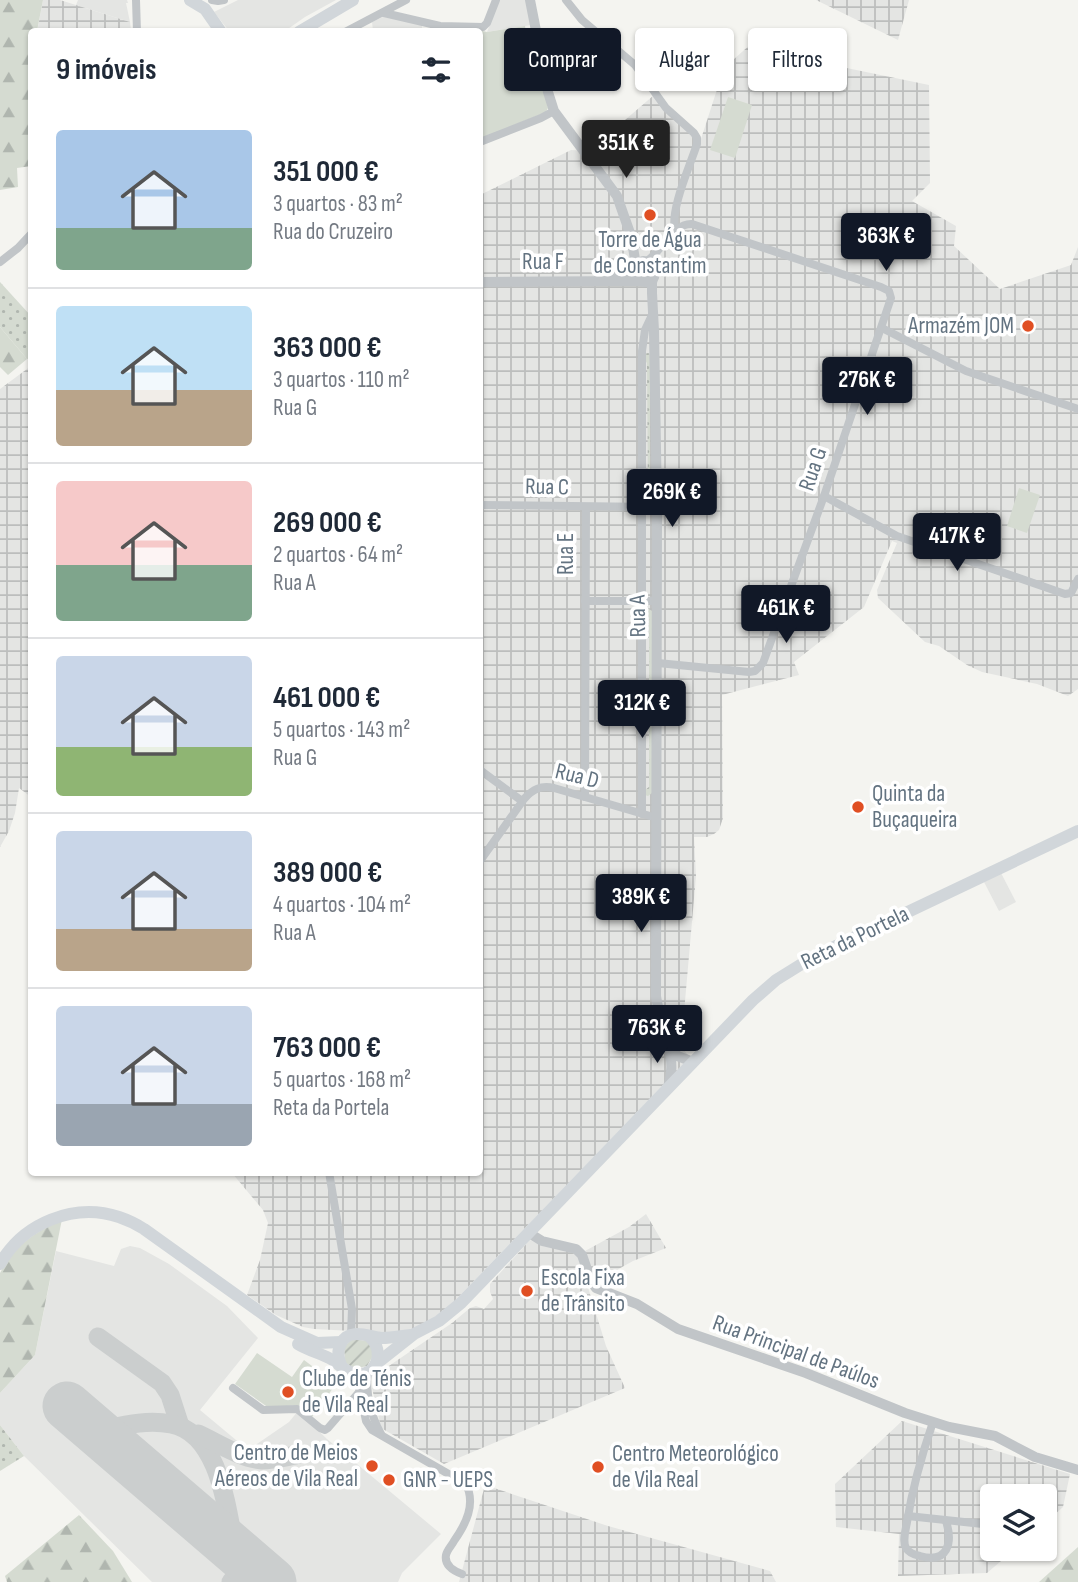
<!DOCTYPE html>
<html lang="pt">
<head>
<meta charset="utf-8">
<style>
  body { margin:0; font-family:"Sofia Sans Condensed",sans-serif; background:#f6f6f7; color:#1f2937; height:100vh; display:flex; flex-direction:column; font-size:26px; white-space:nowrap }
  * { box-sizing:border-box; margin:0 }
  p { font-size:23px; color:#747a83 }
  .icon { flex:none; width:38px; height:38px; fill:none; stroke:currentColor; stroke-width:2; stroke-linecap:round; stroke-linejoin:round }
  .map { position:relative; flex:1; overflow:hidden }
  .sheet { position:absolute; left:28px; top:28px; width:455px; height:1148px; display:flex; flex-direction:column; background:#fff; border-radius:7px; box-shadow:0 2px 5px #0004 }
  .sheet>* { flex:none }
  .top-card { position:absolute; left:504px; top:28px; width:469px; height:63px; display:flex; gap:14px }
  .fabs { position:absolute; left:980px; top:1484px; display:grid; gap:14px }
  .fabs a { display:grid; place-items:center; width:77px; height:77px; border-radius:7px; background:#fff; box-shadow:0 2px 5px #0004; font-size:35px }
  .price { position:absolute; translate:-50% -60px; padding:0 16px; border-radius:7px; background:#111827; color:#fff; font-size:23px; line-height:46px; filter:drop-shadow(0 2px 4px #0008) }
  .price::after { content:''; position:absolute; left:50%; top:42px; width:21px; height:16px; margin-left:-10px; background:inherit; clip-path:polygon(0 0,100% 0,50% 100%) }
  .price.active { background:#222; color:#fff }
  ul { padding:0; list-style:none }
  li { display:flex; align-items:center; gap:21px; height:175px; padding:0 28px }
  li+li { border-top:2px solid #e0e1e3 }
  li span { display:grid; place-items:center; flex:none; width:196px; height:140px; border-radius:7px; color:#555 }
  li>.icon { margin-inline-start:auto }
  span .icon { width:84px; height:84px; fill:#fffc; stroke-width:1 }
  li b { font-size:30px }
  h2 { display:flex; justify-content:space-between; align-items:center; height:84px; padding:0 28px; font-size:30px }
  .chip { padding:0 24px; border-radius:7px; background:#fff; box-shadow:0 2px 5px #0004; font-size:24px; line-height:63px }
  .chip.active { background:#111827; color:#fff }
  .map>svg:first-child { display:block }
  .built { fill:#e4e5e3 }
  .industrial { fill:url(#industrial-grid) }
  .grass { fill:url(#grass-dots) }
  .forest { fill:url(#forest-firs) }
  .garden { fill:url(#garden-furrows) }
  .pitch { fill:#d5dbd1 }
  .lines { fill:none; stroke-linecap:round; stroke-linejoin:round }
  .taxiway { stroke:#cbcece; stroke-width:19 }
  .runway { stroke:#cbcece; stroke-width:49 }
  .minor { stroke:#c1c5c8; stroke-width:8 }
  .tertiary { stroke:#c1c5c8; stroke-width:10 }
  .primary { stroke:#d1d6da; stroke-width:12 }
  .poi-dot { fill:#e04f23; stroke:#fff; stroke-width:2.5 }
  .labels { text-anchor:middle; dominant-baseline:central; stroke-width:7; stroke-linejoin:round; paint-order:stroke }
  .poi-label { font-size:23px; fill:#637381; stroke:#fff; text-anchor:start }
  .street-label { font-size:23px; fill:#637381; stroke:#fff }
</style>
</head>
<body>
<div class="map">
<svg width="1078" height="1582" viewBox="0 0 1078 1582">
  <defs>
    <pattern id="industrial-grid" width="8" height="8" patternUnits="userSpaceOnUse" patternTransform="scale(1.75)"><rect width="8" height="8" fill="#e4e5e3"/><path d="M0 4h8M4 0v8" fill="none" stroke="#bcbebd"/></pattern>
    <pattern id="grass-dots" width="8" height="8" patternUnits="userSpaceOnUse" patternTransform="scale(1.75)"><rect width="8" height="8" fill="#d5dbd1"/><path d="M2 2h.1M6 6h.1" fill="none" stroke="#b0b6af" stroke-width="1.8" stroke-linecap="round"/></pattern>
    <pattern id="forest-firs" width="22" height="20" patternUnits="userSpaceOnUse" patternTransform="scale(1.75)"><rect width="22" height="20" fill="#d5dbd1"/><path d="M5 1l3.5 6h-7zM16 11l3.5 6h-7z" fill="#b0b6af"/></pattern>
    <pattern id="garden-furrows" width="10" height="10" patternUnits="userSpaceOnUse" patternTransform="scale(1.75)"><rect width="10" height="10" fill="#d5dbd1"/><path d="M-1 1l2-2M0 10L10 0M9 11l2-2" fill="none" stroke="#b0b6af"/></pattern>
  </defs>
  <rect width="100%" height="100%" fill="#f4f4f0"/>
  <g class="built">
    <polygon points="78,0 127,0 128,3 126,3 130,22 76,5"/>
    <polygon points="238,0 336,0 305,17 285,31 229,31 214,12"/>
    <polygon points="499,0 526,0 531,25 487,32"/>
    <polygon points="385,16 422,25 422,31 373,31 372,22"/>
    <polygon points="1001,873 1016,902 999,911 984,882"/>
    <polygon points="130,1246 140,1248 169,1264 227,1306 258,1338 200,1410 248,1450 289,1422 298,1411 327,1439 441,1534 402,1573 398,1582 152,1582 24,1456 0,1425 0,1393 35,1355 56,1251 114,1266 121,1249"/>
  </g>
  <g class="industrial">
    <polygon points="43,0 60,0 130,22 131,31 37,32"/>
    <polygon points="816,0 909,0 898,40"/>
    <polygon points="752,43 774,53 929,85 930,183 912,201 956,226 954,246 1000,289 1071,265 1078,247 1078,689 1068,696 1037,684 982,672 967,665 939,646 925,642 878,598 877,590 897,543 892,541 864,607 794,662 799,675 722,695 723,818 719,830 714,834 707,837 694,837 696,876 681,1047 690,1057 444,1312 408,1333 392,1333 314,1329 303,1327 276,1315 247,1295 260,1260 268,1223 263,1210 232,1173 480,1172 480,195 571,150 589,151 654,95 700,142 724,68"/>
    <polygon points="31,366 31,797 19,788 15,813 9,831 0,847 0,389"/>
    <polygon points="646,1214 666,1248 633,1261 595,1282 585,1251 629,1227"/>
    <polygon points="530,1240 543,1246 571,1251 579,1258 606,1346 625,1388 444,1464 381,1428 372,1388 375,1377 380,1372 452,1323 470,1308 476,1306 484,1309 493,1299 490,1292 490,1284"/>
    <polygon points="902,1421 1070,1474 1063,1507 1045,1523 1045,1496 992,1496 992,1549 1015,1549 987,1573 898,1576 899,1534 836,1527 835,1484"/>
    <polygon points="485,1485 608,1526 770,1571 776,1582 459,1582"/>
  </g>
  <g class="grass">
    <polygon points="0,282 31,316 31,358 27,359 0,327"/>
    <polygon points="648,353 650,354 650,494 652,500 648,503 646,503 645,497 648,493 647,363 644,359 645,354"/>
    <polygon points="647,608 652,611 652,793 648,796 645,795 645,790 649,787 649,616 646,614 645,609"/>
    <polygon points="0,1425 24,1456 0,1471"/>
  </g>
  <g class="forest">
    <polygon points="0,0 43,0 37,31 32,32 31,166 17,168 18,187 0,190"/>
    <polygon points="0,327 27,359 8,375 0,367"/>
    <path d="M62,1219L35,1355L0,1393V1273C18,1242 32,1235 62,1219Z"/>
    <polygon points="79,1515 113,1551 132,1582 7,1582 5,1576"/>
    <polygon points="1078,1547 1078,1582 1039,1582"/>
  </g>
  <polygon class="garden" points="352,1339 368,1341 374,1354 367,1366 353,1369 345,1362 344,1347"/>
  <g class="pitch">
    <polygon points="525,26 527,37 533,36 548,108 546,112 480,139 480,32 478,30 487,32"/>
    <polygon points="728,97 752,105 735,158 710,150"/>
    <polygon points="1019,488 1040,495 1027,533 1007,526"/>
    <polygon points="257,1353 292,1377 304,1360 336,1384 312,1417 296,1405 269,1408 235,1384"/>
  </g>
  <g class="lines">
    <g class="taxiway">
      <polyline points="98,1337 162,1383 170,1395 180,1426"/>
      <path d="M96,1431C121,1426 146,1419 171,1424C220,1433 227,1511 235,1550"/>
      <path d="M198,1434C218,1443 240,1458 262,1460C273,1460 285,1457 296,1455"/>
      <polyline points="231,1582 248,1562"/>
    </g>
    <polyline class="runway" points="67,1406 272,1582"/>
    <g class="minor">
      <polyline points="136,0 137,32"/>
      <polyline points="212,0 218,1 224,0"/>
      <path d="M566,0L582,20L635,65L666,108L694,133L697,138V144C690,166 670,209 675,231"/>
      <polyline points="384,13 440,26 483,27 487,23 496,0"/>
      <polyline points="345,32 406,0"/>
      <polyline points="480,142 541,118 554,111"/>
      <path d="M647,261C662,251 673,223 692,224L881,287L889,291L891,298L824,496L763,663L755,671L749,672L658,663"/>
      <polyline points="0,262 18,248 32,233"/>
      <polyline points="882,328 966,371 1078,409"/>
      <polyline points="824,496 897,536 1065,594 1071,593 1078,579"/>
      <polyline points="480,505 657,507"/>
      <polyline points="585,601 657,601"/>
      <polyline points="480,770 522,801"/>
      <polyline points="585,797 586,507"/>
      <polyline points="642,814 642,351 645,330 653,313"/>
      <path d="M480,861L524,799C533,789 541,785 554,788L657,818"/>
      <polyline points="329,1172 352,1309 351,1335"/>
      <path d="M349,1372L359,1388L366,1421L372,1430L466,1484C476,1504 466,1524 454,1541C452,1545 447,1550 446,1555C444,1566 454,1571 462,1574"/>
      <path d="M368,1372C365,1392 371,1416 381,1434"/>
      <polyline points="233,1388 263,1410 297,1409 320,1428 325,1430 328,1428 360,1391"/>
      <path d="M933,1422C921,1457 913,1485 907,1522C906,1529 902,1541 906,1548C909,1553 915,1555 920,1556C948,1564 953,1543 946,1521"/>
      <polyline points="908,1516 992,1525"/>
    </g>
    <g class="tertiary">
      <polyline points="530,0 548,92 554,111 617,196 631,236 636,265"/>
      <path d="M631,236C643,248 653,247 667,241"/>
      <path d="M606,281L627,274L634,270L637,264L643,261L650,262L654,267L655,274L652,282V293L654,331L657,507L656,996C660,1027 679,1056 668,1087"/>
      <polyline points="480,282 639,281 646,282 654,277"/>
      <polyline points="675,1055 693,1062"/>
      <polyline points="529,1233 542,1241 576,1249 582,1255 591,1281 596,1288 637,1304 678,1329 806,1373 905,1413 949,1427 995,1436 1035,1457 1078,1470"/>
    </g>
    <g class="primary">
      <polyline points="190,0 205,9 221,32"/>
      <polyline points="299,32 353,0"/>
      <path d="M0,1264C23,1223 74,1202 119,1217C128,1220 136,1224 144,1229L281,1327L317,1343L341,1342"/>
      <path d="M298,1344C308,1350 319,1353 329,1358C337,1362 344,1371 353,1373C376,1379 386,1352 370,1337"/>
      <polyline points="376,1364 414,1334 439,1321 461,1303 753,1000 776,980 813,957 1078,831"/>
      <path d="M341,1365C338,1357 337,1351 341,1343C350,1327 369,1337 382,1338C392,1338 401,1336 411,1335"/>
    </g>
  </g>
  <g class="poi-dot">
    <circle cx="650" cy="215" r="7"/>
    <circle cx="1028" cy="326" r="7"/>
    <circle cx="858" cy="807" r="7"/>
    <circle cx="527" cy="1291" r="7"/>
    <circle cx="288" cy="1392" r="7"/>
    <circle cx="372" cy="1466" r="7"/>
    <circle cx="598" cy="1467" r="7"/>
    <circle cx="389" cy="1480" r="7"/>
  </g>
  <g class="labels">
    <g class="poi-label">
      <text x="650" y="240" text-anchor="middle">Torre de Água<tspan x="650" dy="26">de Constantim</tspan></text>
      <text x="1014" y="326" text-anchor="end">Armazém JOM</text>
      <text x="872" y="794">Quinta da<tspan x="872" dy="26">Buçaqueira</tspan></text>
      <text x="541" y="1278">Escola Fixa<tspan x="541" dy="26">de Trânsito</tspan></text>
      <text x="302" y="1379">Clube de Ténis<tspan x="302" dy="26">de Vila Real</tspan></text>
      <text x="358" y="1453" text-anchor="end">Centro de Meios<tspan x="358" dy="26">Aéreos de Vila Real</tspan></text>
      <text x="612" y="1454">Centro Meteorológico<tspan x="612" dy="26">de Vila Real</tspan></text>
      <text x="403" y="1480">GNR - UEPS</text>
    </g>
    <g class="street-label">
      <text x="543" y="262">Rua F</text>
      <text transform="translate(813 469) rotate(-71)">Rua G</text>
      <text transform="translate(547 487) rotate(1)">Rua C</text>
      <text transform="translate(566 554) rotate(-90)">Rua E</text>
      <text transform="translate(638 616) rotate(-91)">Rua A</text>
      <text transform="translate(577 776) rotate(14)">Rua D</text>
      <text transform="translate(855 938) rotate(-26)">Reta da Portela</text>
      <text transform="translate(796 1352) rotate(20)">Rua Principal de Paúlos</text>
    </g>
  </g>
</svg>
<div class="fabs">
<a><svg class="icon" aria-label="layers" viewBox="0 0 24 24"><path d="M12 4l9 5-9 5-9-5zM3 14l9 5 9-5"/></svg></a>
</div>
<b class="price active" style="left:626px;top:180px">351K €</b>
<b class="price" style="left:886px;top:273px">363K €</b>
<b class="price" style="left:867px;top:417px">276K €</b>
<b class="price" style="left:672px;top:529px">269K €</b>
<b class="price" style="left:957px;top:573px">417K €</b>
<b class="price" style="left:786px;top:645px">461K €</b>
<b class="price" style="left:642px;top:740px">312K €</b>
<b class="price" style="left:641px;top:934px">389K €</b>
<b class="price" style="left:657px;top:1065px">763K €</b>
<div class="top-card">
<a class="chip active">Comprar</a>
<a class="chip">Alugar</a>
<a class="chip">Filtros</a>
</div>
<section class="sheet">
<h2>9 imóveis<svg class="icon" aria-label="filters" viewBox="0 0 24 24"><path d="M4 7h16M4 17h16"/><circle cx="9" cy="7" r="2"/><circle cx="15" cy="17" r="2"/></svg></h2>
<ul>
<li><span style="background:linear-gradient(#a9c7e8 70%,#7fa58c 0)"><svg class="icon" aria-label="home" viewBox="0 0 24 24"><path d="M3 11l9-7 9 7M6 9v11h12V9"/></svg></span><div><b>351 000 €</b><p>3 quartos · 83 m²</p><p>Rua do Cruzeiro</p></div></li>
<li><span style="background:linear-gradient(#bfe0f5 60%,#b9a48a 0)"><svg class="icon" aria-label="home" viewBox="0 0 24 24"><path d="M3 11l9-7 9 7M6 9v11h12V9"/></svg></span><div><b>363 000 €</b><p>3 quartos · 110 m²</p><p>Rua G</p></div></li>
<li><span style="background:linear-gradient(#f6c9c9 60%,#7fa58c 0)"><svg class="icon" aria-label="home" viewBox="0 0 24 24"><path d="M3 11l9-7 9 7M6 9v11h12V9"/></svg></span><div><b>269 000 €</b><p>2 quartos · 64 m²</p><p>Rua A</p></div></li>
<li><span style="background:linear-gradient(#c9d6e8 65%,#8fb573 0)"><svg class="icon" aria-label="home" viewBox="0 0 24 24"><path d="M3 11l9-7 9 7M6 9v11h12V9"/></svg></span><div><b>461 000 €</b><p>5 quartos · 143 m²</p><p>Rua G</p></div></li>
<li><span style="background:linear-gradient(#c9d6e8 70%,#b9a48a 0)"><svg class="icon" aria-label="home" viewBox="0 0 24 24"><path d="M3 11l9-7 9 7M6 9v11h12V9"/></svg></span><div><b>389 000 €</b><p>4 quartos · 104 m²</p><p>Rua A</p></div></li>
<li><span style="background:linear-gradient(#c9d6e8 70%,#9aa5b1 0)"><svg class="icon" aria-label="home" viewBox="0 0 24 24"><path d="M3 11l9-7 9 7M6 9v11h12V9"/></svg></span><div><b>763 000 €</b><p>5 quartos · 168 m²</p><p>Reta da Portela</p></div></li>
</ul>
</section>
</div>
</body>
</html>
